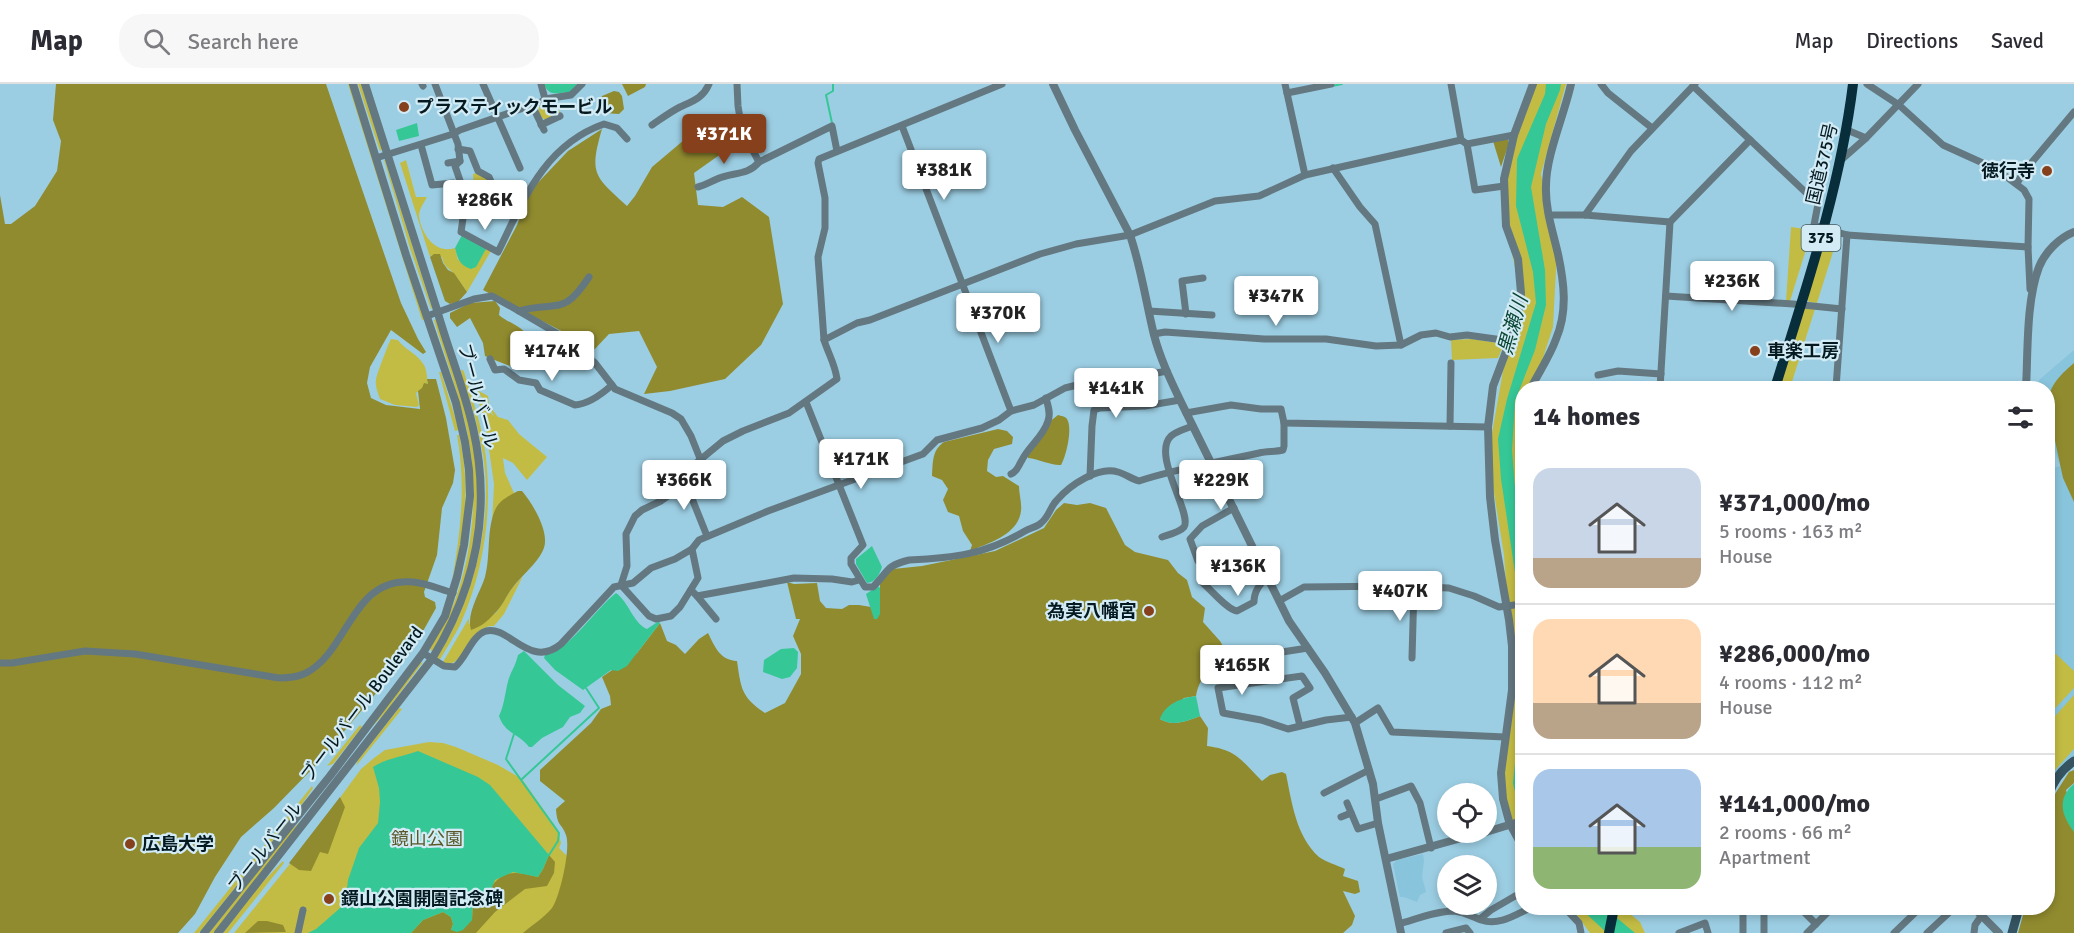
<!DOCTYPE html>
<html lang="en">
<head>
<meta charset="utf-8">
<style>
  body { margin:0; font-family:Signika,"Noto Sans JP",sans-serif; background:#f7f7f7; color:#2b2b33; height:100vh; display:flex; flex-direction:column; font-size:22px; white-space:nowrap }
  * { box-sizing:border-box; margin:0 }
  p { font-size:20px; color:#7c7c81 }
  .icon { flex:none; width:33px; height:33px; fill:none; stroke:currentColor; stroke-width:2; stroke-linecap:round; stroke-linejoin:round }
  .map { position:relative; flex:1; overflow:hidden }
  .panel { position:absolute; left:1515px; top:297px; width:540px; height:534px; display:flex; flex-direction:column; background:#fff; border-radius:24px; box-shadow:0 3px 9px #0003 }
  .panel>* { flex:none }
  .buttons { position:absolute; left:1437px; top:699px; display:grid; gap:12px }
  .buttons a { display:grid; place-items:center; width:60px; height:60px; border-radius:50%; background:#fff; box-shadow:0 3px 9px #0003; font-size:30px }
  .price { position:absolute; translate:-50% -51px; padding:0 14px; border-radius:6px; background:#fff; color:#222; font-size:20px; line-height:39px; filter:drop-shadow(0 2px 3px #0008) }
  .price::after { content:''; position:absolute; left:50%; top:36px; width:18px; height:14px; margin-left:-9px; background:inherit; clip-path:polygon(0 0,100% 0,50% 100%) }
  .price.on { background:#86401b; color:#fff }
  ul { padding:0; list-style:none }
  li { display:flex; align-items:center; gap:18px; height:150px; padding:0 18px }
  li+li { border-top:2px solid #e1e1e2 }
  li span { display:grid; place-items:center; flex:none; width:168px; height:120px; border-radius:18px; color:#555 }
  li>.icon { margin-inline-start:auto }
  span .icon { width:72px; height:72px; fill:#fffc; stroke-width:1 }
  li b { font-size:26px }
  h2 { display:flex; justify-content:space-between; align-items:center; height:72px; padding:0 18px; font-size:26px }
  header { display:flex; align-items:center; gap:36px; box-sizing:border-box; height:84px; padding:0 30px; background:#fff; border-bottom:2px solid #e1e1e2 }
  header strong { font-size:28px }
  nav { display:flex; gap:33px; margin-inline-start:auto; font-size:21px }
  .search { width:420px; height:54px; background:#f7f7f7; display:flex; align-items:center; gap:15px; box-sizing:border-box; padding:0 21px; border-radius:24px; color:#7c7c81; font-size:22px }
  .map>svg:first-child { display:block }
  .built { fill:#88c4dc }
  .green { fill:#c3bc44 }
  .forest { fill:#918b2f }
  .water { fill:#36c796 }
  .lines { fill:none; stroke-linecap:round; stroke-linejoin:round }
  .stream { stroke:#36c796; stroke-width:2 }
  .minor { stroke:#647881; stroke-width:7 }
  .tertiary { stroke:#647881; stroke-width:8 }
  .secondary { stroke:#355360; stroke-width:9 }
  .trunk { stroke:#082e3c; stroke-width:10 }
  .poi-dot { fill:#86401b; stroke:#d2ebf5; stroke-width:2 }
  .labels { text-anchor:middle; dominant-baseline:central; stroke-width:4.5; stroke-linejoin:round; paint-order:stroke }
  .shield { fill:#d2ebf5; stroke:#425860; stroke-width:1.5 }
  .shield-label { font-size:16px; font-weight:bold; fill:#051920 }
  .poi-label { font-size:18px; font-weight:bold; fill:#051920; stroke:#d2ebf5; text-anchor:start }
  .street-label { font-size:18px; fill:#051920; stroke:#d2ebf5 }
  .park-label { font-size:18px; fill:#5a5828; stroke:#d2ebf5 }
  .water-label { font-size:20px; font-style:italic; fill:#0b4633; stroke:#d2ebf5 }
</style>
</head>
<body>
<header>
<strong>Map</strong>
<div class="search"><svg class="icon" aria-label="search" viewBox="0 0 24 24"><circle cx="10" cy="10" r="6"/><path d="M15 15l6 6"/></svg>Search here</div>
<nav><a>Map</a><a>Directions</a><a>Saved</a></nav>
</header>
<div class="map">
<svg width="2074" height="849" viewBox="0 0 2074 849">
  <rect width="100%" height="100%" fill="#9ccee3"/>
  <g class="built">
    <polygon points="2074,266 2074,673 2051,695 2048,701 2048,386 2060,382 2048,348 2048,304 2039,304 2039,296"/>
    <polygon points="1423,770 1424,777 1422,793 1426,808 1420,811 1417,818 1404,813 1400,813 1393,780 1397,776"/>
  </g>
  <g class="green">
    <polygon points="348,0 351,0 425,235 422,236"/>
    <polygon points="358,0 361,0 382,65 380,67"/>
    <polygon points="1535,0 1566,0 1541,90 1557,167 1553,243 1541,280 1529,304 1522,304 1522,758 1506,727 1503,663 1512,577 1504,471 1488,372 1503,287 1524,224 1506,142 1507,77"/>
    <path d="M548,19L557,21L560,29L546,36C540,34 538,29 539,23Z"/>
    <polygon points="384,76 385,76 432,224 431,225 410,164"/>
    <path d="M406,76L416,113H427C424,119 419,125 419,132C421,149 435,171 455,164L458,176L486,165L491,167L467,208C462,202 459,195 454,190C448,183 444,183 442,173L432,171L430,173L400,79Z"/>
    <polygon points="477,89 488,94 491,104 474,107 473,90"/>
    <polygon points="1791,143 1812,146 1790,217 1786,217"/>
    <polygon points="1830,151 1838,152 1817,219 1809,218 1807,215 1826,153"/>
    <polygon points="1807,223 1815,225 1790,304 1779,304 1804,225"/>
    <path d="M436,235C448,271 461,307 470,344C484,404 477,472 454,528C448,542 439,555 432,568L430,564C437,551 446,538 452,524C474,469 479,404 467,347C459,310 445,273 434,236Z"/>
    <path d="M391,255L398,256C405,266 417,269 424,281C427,286 427,295 428,301L416,309L419,321L417,323L395,321L380,315C378,309 375,302 376,296C376,292 389,258 391,255Z"/>
    <polygon points="1472,255 1504,260 1498,274 1452,276 1451,256"/>
    <path d="M461,286H463L464,288C471,312 480,335 484,360C494,419 485,486 460,541C454,553 446,565 439,577L437,573C473,517 494,436 483,371C480,356 477,340 473,326C469,312 463,300 461,286Z"/>
    <polygon points="439,288 441,288 459,346 455,347"/>
    <polygon points="477,306 488,312 489,321 498,333 508,336 519,350 547,373 527,396 513,379 503,374 505,389 514,409 497,422 492,441 494,400 485,338 475,307 487,326 494,332"/>
    <path d="M457,351H459C471,403 465,446 452,496C461,447 466,401 457,351Z"/>
    <path d="M523,492L504,530L494,542C471,541 468,575 448,581L443,578L469,534V540L496,529L512,504Z"/>
    <polygon points="2052,570 2056,570 2074,587 2074,604 2048,632 2048,575"/>
    <polygon points="423,578 385,629 366,649 420,579"/>
    <polygon points="2074,611 2074,665 2048,694 2048,640"/>
    <polygon points="399,624 402,625 356,682 358,676"/>
    <polygon points="360,641 362,643 333,680 327,682"/>
    <polygon points="429,658 443,659 456,663 498,681 522,695 558,746 561,759 559,764 566,771 576,777 668,849 234,849 306,760 361,685 374,674 385,666"/>
    <polygon points="312,702 313,704 302,720 199,849 194,849"/>
    <polygon points="302,736 214,849 209,849 285,752"/>
    <polygon points="283,777 284,779 228,849 223,849 258,803"/>
    <polygon points="1572,824 1623,824 1640,838 1645,849 1590,849"/>
  </g>
  <g class="forest">
    <polygon points="56,0 326,0 401,219 418,255 426,268 423,270 391,246 370,283 367,299 371,314 386,321 420,325 418,307 422,304 424,299 428,300 427,295 436,295 446,334 455,386 453,399 442,424 437,471 424,508 425,513 435,518 436,524 413,565 315,682 274,724 241,753 215,793 195,830 178,849 0,849 0,111 5,140 11,140 35,122 57,87 61,57 53,36"/>
    <polygon points="622,0 646,0 645,3 628,12"/>
    <polygon points="614,7 619,8 622,12 624,25 619,30 604,29 604,23 599,18 602,12"/>
    <path d="M602,45C589,90 594,92 627,122L635,112L652,83L684,56L688,55L725,59V67L694,89L698,121L723,123L742,113L769,133L783,220L761,261L725,295L670,307L644,310L657,283L639,247L609,250L592,268L567,250L483,206L517,141L531,106L568,67Z"/>
    <polygon points="1508,55 1509,59 1501,83 1493,57"/>
    <polygon points="434,170 440,170 443,179 448,186 454,189 467,208 458,218 450,220 445,217 430,173"/>
    <path d="M495,217L500,224L499,231C506,237 513,239 520,244C527,249 530,256 537,261C539,268 545,272 545,279C527,293 503,279 485,272L483,259L470,234L457,243L450,234V229L470,219Z"/>
    <path d="M2074,279V418L2063,394L2048,324C2047,303 2059,292 2074,279Z"/>
    <path d="M1058,331C1061,332 1065,332 1067,335C1073,344 1066,373 1061,381C1052,382 1039,375 1028,374V369L1048,339Z"/>
    <path d="M998,345L1007,347L1013,353L1012,360L994,365L988,376L987,387L996,393L1003,392L1019,402C1019,410 1022,419 1021,427C1018,451 989,459 970,467L972,461L963,447L959,432L948,428L943,416L948,405L942,396L932,392C933,378 932,366 944,358Z"/>
    <path d="M518,407H522C532,419 546,442 545,458C545,473 522,491 513,503C506,512 502,523 494,530C487,538 480,543 471,546C466,529 480,509 485,493C491,471 486,444 496,424C500,416 510,411 518,407Z"/>
    <path d="M1064,419L1077,421L1090,419L1106,424L1125,461L1135,468L1168,476L1178,489L1187,496L1192,513L1205,524L1203,538L1220,557L1226,567L1222,576L1223,585C1205,590 1200,593 1196,612L1184,614L1160,635C1173,643 1187,637 1200,632L1208,644L1207,662C1237,666 1241,676 1262,697L1270,691L1282,688L1286,690C1292,719 1296,752 1319,773C1326,778 1337,781 1345,785L1343,792L1358,797L1360,808L1355,810L1343,807L1355,832L1352,841L1343,849H523C532,841 545,833 552,824C560,813 571,764 566,751C562,739 557,743 556,725L565,717L540,697V686L591,639L601,625L611,621L610,612L602,593L637,569L660,539L667,557L676,561L685,570L699,555L708,549C715,563 720,576 737,577C741,604 741,613 765,629L785,619L801,590V570L793,552L800,535H796L787,498L794,500L817,499L820,517L826,524L842,525L849,521H859L871,523L880,530V498L893,485L922,482L995,467L1044,444L1056,426Z"/>
    <polygon points="2074,686 2074,699 2066,706 2074,735 2074,849 2018,849 2025,824 2048,824 2048,721 2069,688"/>
    <polygon points="340,713 345,723 328,770 320,768 311,787 299,786 289,779"/>
    <path d="M549,771L555,778L554,789L547,802L525,805L495,828L476,849H411L423,836L443,828L451,833L453,840L451,846L472,836L473,814L479,811L486,810C501,786 512,786 538,793L543,785Z"/>
    <polygon points="258,837 267,837 283,841 286,848 245,849"/>
  </g>
  <g class="water">
    <path d="M544,0H577L570,8C557,9 549,13 544,0Z"/>
    <polygon points="1546,0 1561,0 1560,6 1546,40 1531,103 1545,186 1546,221 1535,266 1515,317 1512,366 1516,417 1522,440 1522,600 1517,502 1501,395 1498,355 1507,315 1536,219 1533,188 1516,122 1517,75 1545,10"/>
    <polygon points="417,39 419,52 399,57 396,46"/>
    <path d="M462,151L486,165L476,183L471,185C459,181 458,175 455,164Z"/>
    <path d="M872,462L882,483C879,491 876,498 867,499L856,480V475Z"/>
    <polygon points="878,502 880,504 880,530 877,535 874,535 866,510"/>
    <path d="M616,509C629,518 633,539 647,545L659,537L660,539L627,582L618,587L611,586L583,606L555,586L544,574L545,571C572,564 594,526 616,509Z"/>
    <polygon points="794,564 798,568 797,584 790,593 782,595 763,588 764,576 781,565"/>
    <path d="M524,567L558,601L585,622L580,629L570,633L563,643L542,654L532,663H529C518,649 505,650 499,632C506,618 505,602 511,589C514,583 516,579 518,571Z"/>
    <polygon points="1522,608 1522,739 1513,699"/>
    <path d="M1196,612L1200,632C1187,637 1173,643 1160,635C1165,620 1181,614 1196,612Z"/>
    <path d="M418,667L478,693L490,701L549,771L543,785L538,793L513,788L495,796L490,808L473,814L472,836L463,846L457,848L451,846L453,840L451,833L443,828L423,836L411,849H308L316,845L339,825L346,814L348,796L359,764L378,739L380,718L379,704L373,683C387,674 402,673 418,667Z"/>
    <path d="M2074,700V748C2062,732 2056,715 2074,700Z"/>
    <polygon points="1580,824 1605,824 1635,849 1607,849"/>
  </g>
  <g class="lines">
    <g class="stream">
      <polyline points="1332,2 1342,0"/>
      <polyline points="832,39 826,11 833,7 833,0"/>
      <polyline points="514,650 506,675 559,749 558,757 549,771"/>
      <polyline points="522,695 599,624 586,604"/>
    </g>
    <g class="minor">
      <polyline points="422,0 423,2"/>
      <path d="M435,0L458,60L460,77L455,82L466,114L461,148L498,168C523,117 544,61 604,40L617,44L627,55"/>
      <polyline points="483,0 520,84"/>
      <polyline points="737,0 738,22 742,46 759,78 832,42 837,67"/>
      <path d="M1002,0L819,75L818,79L825,114V144L818,173L824,256C828,269 835,280 837,295L789,329L743,347L723,357L689,385L675,407L661,417L642,426L635,432L626,450L627,482L621,501L649,532L656,535L671,532L680,523L698,494L692,465L699,456L768,427L923,370L937,356L982,344L999,336L1011,327L1034,321L1065,304L1077,301L1097,307H1107L1136,293L1167,287"/>
      <polyline points="1285,0 1305,91"/>
      <polyline points="1451,0 1461,56"/>
      <polyline points="1601,0 1608,9 1652,44"/>
      <polyline points="1867,0 1899,21 1943,61 1996,85 2024,106 2029,115 2028,163 2030,205"/>
      <polyline points="1693,2 1818,120 1814,141 1847,151 2028,163"/>
      <polyline points="1287,9 1331,0"/>
      <polyline points="545,15 571,11 582,0"/>
      <polyline points="532,21 544,46"/>
      <polyline points="541,41 560,32"/>
      <path d="M652,41C661,35 670,28 680,23C693,17 703,14 709,0"/>
      <polyline points="902,42 1011,327"/>
      <polyline points="1847,46 1866,54"/>
      <polyline points="1467,60 1475,106 1504,102"/>
      <polyline points="421,61 432,101 453,99"/>
      <polyline points="458,65 470,67 478,87 489,93 497,111 490,128"/>
      <polyline points="376,74 453,50 460,46 541,18 545,15 541,0"/>
      <polyline points="1841,76 1866,54 1918,0"/>
      <polyline points="448,79 460,77"/>
      <polyline points="1333,84 1360,123 1375,140 1401,261"/>
      <polyline points="2017,100 2022,90 2074,28"/>
      <path d="M698,103C706,101 710,98 717,95C731,88 748,92 759,78"/>
      <polyline points="1549,131 1585,131 1670,138 1660,304"/>
      <polyline points="1585,131 1631,67 1695,0"/>
      <polyline points="1670,138 1750,56"/>
      <polyline points="1666,212 1793,220 1842,225"/>
      <path d="M519,227C558,216 562,234 589,193"/>
      <polyline points="1149,227 1212,231"/>
      <polyline points="1186,230 1182,197 1203,194"/>
      <polyline points="427,232 474,215 492,212 512,223 570,257 595,279 615,305 672,329 681,335 691,352 701,377"/>
      <polyline points="1154,250 1165,248 1264,255 1326,255 1376,262 1401,261 1421,251 1436,249 1450,253 1467,251 1510,257"/>
      <polyline points="824,256 857,239 870,236 1040,170 1076,160 1130,151 1215,117 1259,112 1305,91 1461,56 1467,60 1514,51"/>
      <path d="M490,275L495,286L504,285L519,296L536,299L540,306L575,321C589,320 602,310 612,301"/>
      <polyline points="1598,291 1618,287 1661,290"/>
      <polyline points="1836,304 1847,151"/>
      <path d="M806,318L863,461L851,474V480L865,503H873C889,487 885,482 909,476C954,474 986,470 1025,447C1030,444 1037,443 1041,439C1049,433 1050,423 1057,416C1070,401 1098,382 1118,388C1125,390 1132,395 1139,397C1178,384 1219,378 1259,369C1267,367 1275,368 1283,366L1284,362V339"/>
      <polyline points="1186,329 1231,321 1261,325 1281,325 1284,339 1488,343"/>
      <polyline points="1450,342 1451,279"/>
      <path d="M1011,390C1018,387 1018,382 1022,376C1029,362 1043,353 1048,337C1051,329 1048,322 1046,314"/>
      <polyline points="683,392 707,452"/>
      <polyline points="1090,392 1092,342 1094,326 1100,324 1145,322 1180,316"/>
      <path d="M1162,453C1168,451 1180,448 1184,443C1193,430 1151,371 1171,352C1177,347 1185,345 1193,342"/>
      <polyline points="1203,482 1198,477 1190,455 1202,442 1234,424"/>
      <path d="M1203,499C1211,506 1228,526 1237,527L1254,518C1254,507 1260,500 1268,492"/>
      <polyline points="691,506 697,512 794,494 832,495 852,498 859,496"/>
      <polyline points="697,512 716,535"/>
      <polyline points="1279,517 1304,503 1402,502 1449,504 1474,512 1499,523 1522,520"/>
      <path d="M423,569L444,582L455,583C466,574 472,551 486,547C509,541 530,586 561,560L614,503L633,499L651,484L675,475L692,465"/>
      <polyline points="1412,574 1414,503"/>
      <path d="M0,579H12L85,567L135,570L279,594C288,594 298,593 306,589C349,567 352,492 413,498C426,499 439,505 453,509"/>
      <polyline points="1265,596 1263,571 1308,564"/>
      <polyline points="1355,639 1378,624 1392,648 1505,653"/>
      <polyline points="1300,642 1293,614 1310,604 1302,592 1218,604 1223,629 1261,636 1288,645 1326,636 1352,633"/>
      <polyline points="1324,709 1369,686"/>
      <polyline points="1376,715 1411,702 1420,719 1431,764"/>
      <polyline points="1347,719 1358,745 1378,739"/>
      <polyline points="1341,733 1351,729"/>
      <polyline points="1510,741 1522,763"/>
      <polyline points="1565,824 1579,839 1581,849"/>
      <polyline points="1743,824 1743,849"/>
      <polyline points="1764,824 1764,849"/>
      <polyline points="1800,824 1816,840"/>
      <polyline points="1480,835 1491,826 1522,808"/>
      <path d="M1399,840C1417,835 1436,827 1454,827C1464,828 1473,833 1481,836C1499,842 1515,831 1530,824"/>
      <polyline points="298,849 303,826"/>
      <polyline points="1446,849 1466,844 1470,849"/>
      <polyline points="1679,849 1705,839 1708,849"/>
      <polyline points="1807,849 1832,824"/>
      <polyline points="1894,849 1920,824"/>
      <polyline points="1927,849 1954,824"/>
      <polyline points="1974,849 1975,841 1982,831"/>
    </g>
    <g class="tertiary">
      <path d="M1053,0L1075,46L1130,151C1141,183 1146,218 1154,251C1160,274 1170,295 1180,316L1289,537L1325,589L1355,639L1373,700L1378,739L1401,849"/>
      <path d="M1531,304C1539,288 1550,272 1556,255C1568,227 1564,198 1558,170C1553,148 1545,125 1546,102C1546,71 1564,32 1571,0"/>
      <path d="M2026,304C2028,269 2026,217 2039,183C2045,168 2059,154 2074,148"/>
      <polyline points="1510,741 1503,715 1501,689 1512,606 1512,562 1509,536 1495,456 1490,413 1488,343 1493,302 1518,236 1521,209 1518,175 1506,142 1504,95 1514,51 1533,0"/>
      <polyline points="1486,748 1522,737"/>
      <polyline points="1386,775 1483,748"/>
      <polyline points="1974,824 1999,849"/>
      <polyline points="204,849 330,692 423,569 445,532 457,493 464,461 470,412 469,386 465,358 456,319 406,171 353,0"/>
      <path d="M218,849L432,575C476,503 492,427 473,344C464,304 448,265 437,226C413,151 389,75 365,0"/>
    </g>
    <g class="secondary">
      <path d="M2048,712C2053,697 2061,686 2074,677"/>
      <polyline points="2012,849 2019,824"/>
    </g>
    <g class="trunk">
      <path d="M1775,304C1806,204 1840,105 1853,0"/>
      <polyline points="1609,849 1614,824"/>
    </g>
  </g>
  <g class="poi-dot">
    <circle cx="404" cy="23" r="6"/>
    <circle cx="2047" cy="87" r="6"/>
    <circle cx="1755" cy="267" r="6"/>
    <circle cx="1149" cy="527" r="6"/>
    <circle cx="130" cy="760" r="6"/>
    <circle cx="329" cy="815" r="6"/>
  </g>
  <g class="labels">
    <rect class="shield" x="1801.5" y="141" width="39" height="26" rx="4.5"/>
    <g class="shield-label">
      <text x="1821" y="154">375</text>
    </g>
    <g class="poi-label">
      <text x="416" y="23">プラスティックモービル</text>
      <text x="2035" y="87" text-anchor="end">徳行寺</text>
      <text x="1767" y="267">車楽工房</text>
      <text x="1137" y="527" text-anchor="end">為実八幡宮</text>
      <text x="142" y="760">広島大学</text>
      <text x="341" y="815">鏡山公園開園記念碑</text>
    </g>
    <g class="street-label">
      <text transform="translate(1822 80) rotate(-77)">国道375号</text>
      <text transform="translate(478 312) rotate(75)">ブールバール</text>
      <text transform="translate(362 620) rotate(-53)">ブールバール Boulevard</text>
      <text transform="translate(265 763) rotate(-52)">ブールバール</text>
    </g>
    <g class="park-label">
      <text x="427" y="755">鏡山公園</text>
    </g>
    <g class="water-label">
      <text transform="translate(1513 241) rotate(-74)">黒瀬川</text>
    </g>
  </g>
</svg>
<div class="buttons">
<a><svg class="icon" aria-label="locate" viewBox="0 0 24 24"><circle cx="12" cy="12" r="6"/><path d="M12 2v4M12 18v4M2 12h4M18 12h4"/></svg></a>
<a><svg class="icon" aria-label="layers" viewBox="0 0 24 24"><path d="M12 4l9 5-9 5-9-5zM3 14l9 5 9-5"/></svg></a>
</div>
<b class="price on" style="left:724px;top:81px">¥371K</b>
<b class="price" style="left:944px;top:117px">¥381K</b>
<b class="price" style="left:485px;top:147px">¥286K</b>
<b class="price" style="left:1732px;top:228px">¥236K</b>
<b class="price" style="left:1276px;top:243px">¥347K</b>
<b class="price" style="left:998px;top:260px">¥370K</b>
<b class="price" style="left:552px;top:298px">¥174K</b>
<b class="price" style="left:1116px;top:335px">¥141K</b>
<b class="price" style="left:861px;top:406px">¥171K</b>
<b class="price" style="left:684px;top:427px">¥366K</b>
<b class="price" style="left:1221px;top:427px">¥229K</b>
<b class="price" style="left:1238px;top:513px">¥136K</b>
<b class="price" style="left:1400px;top:538px">¥407K</b>
<b class="price" style="left:1242px;top:612px">¥165K</b>
<section class="panel">
<h2>14 homes<svg class="icon" aria-label="filters" viewBox="0 0 24 24"><path d="M4 7h16M4 17h16"/><circle cx="9" cy="7" r="2"/><circle cx="15" cy="17" r="2"/></svg></h2>
<ul>
<li><span style="background:linear-gradient(#c9d6e8 75%,#b9a48a 0)"><svg class="icon" aria-label="home" viewBox="0 0 24 24"><path d="M3 11l9-7 9 7M6 9v11h12V9"/></svg></span><div><b>¥371,000/mo</b><p>5 rooms · 163 m²</p><p>House</p></div></li>
<li><span style="background:linear-gradient(#ffd9b3 70%,#b9a48a 0)"><svg class="icon" aria-label="home" viewBox="0 0 24 24"><path d="M3 11l9-7 9 7M6 9v11h12V9"/></svg></span><div><b>¥286,000/mo</b><p>4 rooms · 112 m²</p><p>House</p></div></li>
<li><span style="background:linear-gradient(#a9c7e8 65%,#8fb573 0)"><svg class="icon" aria-label="home" viewBox="0 0 24 24"><path d="M3 11l9-7 9 7M6 9v11h12V9"/></svg></span><div><b>¥141,000/mo</b><p>2 rooms · 66 m²</p><p>Apartment</p></div></li>
</ul>
</section>
</div>
</body>
</html>
